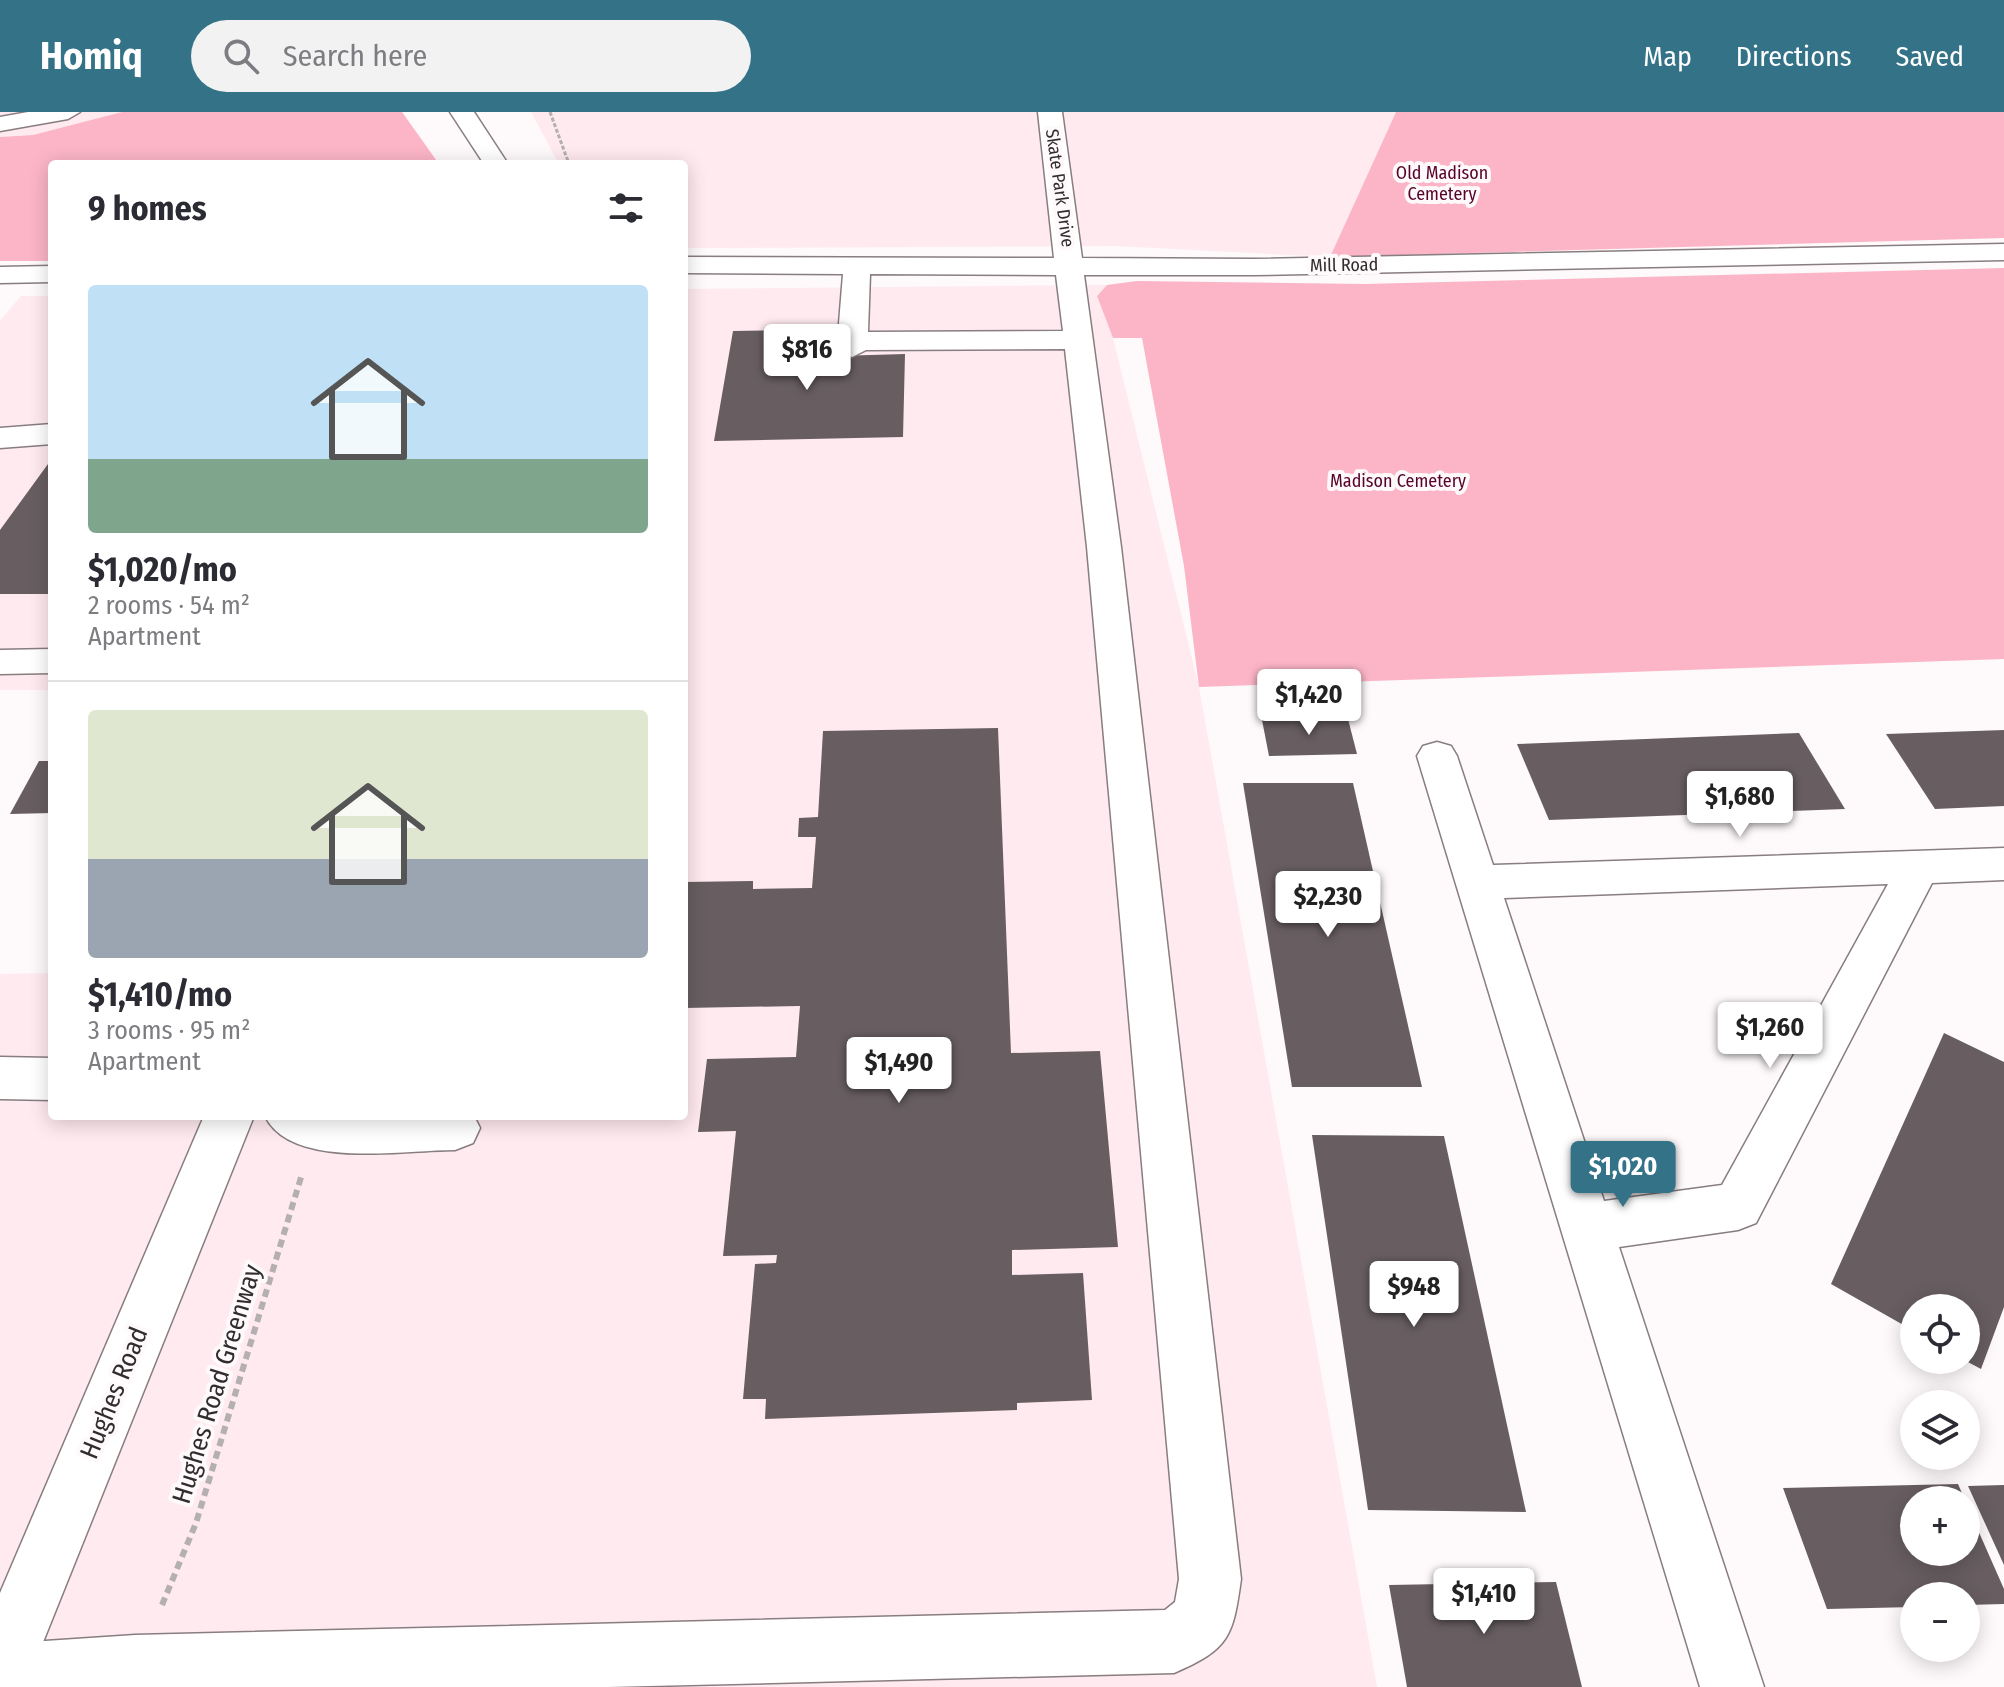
<!DOCTYPE html>
<html lang="en">
<head>
<meta charset="utf-8">
<style>
  body { margin:0; font-family:"Fira Sans Condensed",sans-serif; background:#f2f2f3; color:#2b2b33; height:100vh; display:flex; flex-direction:column; font-size:30px; white-space:nowrap }
  * { box-sizing:border-box; margin:0 }
  p { font-size:26px; color:#7c7c81 }
  .icon { flex:none; width:44px; height:44px; fill:none; stroke:currentColor; stroke-width:2; stroke-linecap:round; stroke-linejoin:round }
  .map { position:relative; flex:1; overflow:hidden }
  .details { position:absolute; left:48px; top:48px; width:640px; height:960px; display:flex; flex-direction:column; background:#fff; border-radius:8px; box-shadow:0 4px 20px #0003 }
  .details>* { flex:none }
  .controls { position:absolute; left:1900px; top:1182px; display:grid; gap:16px }
  .controls a { display:grid; place-items:center; width:80px; height:80px; border-radius:50%; background:#fff; box-shadow:0 4px 20px #0003; font-size:40px }
  .price { position:absolute; translate:-50% -68px; padding:0 18px; border-radius:8px; background:#fff; color:#222; font-size:26px; line-height:52px; filter:drop-shadow(0 2px 4px #0008) }
  .price::after { content:''; position:absolute; left:50%; top:48px; width:24px; height:18px; margin-left:-12px; background:inherit; clip-path:polygon(0 0,100% 0,50% 100%) }
  .price.on { background:#347288; color:#fff }
  ul { padding:0; list-style:none }
  li { display:grid; align-content:center; gap:16px; height:424px; padding:0 40px }
  li+li { border-top:2px solid #e1e1e2 }
  li span { display:grid; place-items:center; height:248px; border-radius:8px; color:#555 }
  li>.icon { margin-inline-start:auto }
  span .icon { width:144px; height:144px; fill:#fffc; stroke-width:1 }
  li b { font-size:34px }
  h2 { display:flex; justify-content:space-between; align-items:center; height:96px; padding:0 40px; font-size:34px }
  header { display:flex; align-items:center; gap:48px; box-sizing:border-box; height:112px; padding:0 40px; background:#347288; color:#fff }
  header strong { font-size:38px }
  nav { display:flex; gap:44px; margin-inline-start:auto; font-size:28px }
  .search { width:560px; height:72px; background:#f2f2f3; display:flex; align-items:center; gap:20px; box-sizing:border-box; padding:0 28px; border-radius:44px; color:#7c7c81; font-size:30px }
  .map>svg:first-child { display:block }
  .built { fill:#ffeaef }
  .green { fill:#fbb5c7 }
  .building { fill:#685e61 }
  .lines { fill:none; stroke-linecap:round; stroke-linejoin:round }
  .minor-casing { stroke:#887d80; stroke-width:3 }
  .major-casing { stroke:#887d80; stroke-width:3 }
  .path-far1 { stroke:#b4afb0; stroke-width:3; stroke-dasharray:4 2; stroke-linecap:butt }
  .path { stroke:#b4afb0; stroke-width:6; stroke-dasharray:8 5; stroke-linecap:butt }
  .minor { fill:#fff; fill-rule:evenodd }
  .major { fill:#fff; fill-rule:evenodd }
  .labels { text-anchor:middle; dominant-baseline:central; stroke-width:8; stroke-linejoin:round; paint-order:stroke }
  .far-park-label { font-size:18px; fill:#580329; stroke:#fef9fa }
  .far-street-label { font-size:18px; fill:#312c2d; stroke:#fef9fa }
  .near-street-label { font-size:26px; fill:#312c2d; stroke:#fef9fa }
</style>
</head>
<body>
<header>
<strong>Homiq</strong>
<div class="search"><svg class="icon" aria-label="search" viewBox="0 0 24 24"><circle cx="10" cy="10" r="6"/><path d="M15 15l6 6"/></svg>Search here</div>
<nav><a>Map</a><a>Directions</a><a>Saved</a></nav>
</header>
<div class="map">
<svg width="2004" height="1575" viewBox="0 0 2004 1575">
  <rect width="100%" height="100%" fill="#fef9fa"/>
  <g class="built">
    <polygon points="0,0 122,0 33,23 0,25"/>
    <polygon points="531,0 1396,0 1330,145 1116,134 684,136 684,52 559,52"/>
    <polygon points="1107,173 1097,184 1113,226 1199,575 1377,1575 0,1575 0,862 52,861 52,1004 684,1004 684,177"/>
    <polygon points="21,184 52,184 52,578 0,578 0,209"/>
  </g>
  <g class="green">
    <polygon points="122,0 402,0 439,52 52,52 52,149 0,149 0,25 33,23"/>
    <polygon points="1396,0 2004,0 2004,126 1330,145"/>
    <polygon points="2004,156 2004,547 1199,575 1184,454 1142,226 1113,226 1097,184 1107,173 1137,169 1364,172"/>
  </g>
  <g class="building">
    <polygon points="806,218 803,245 905,242 903,325 714,329 733,219"/>
    <polygon points="48,352 52,352 52,482 0,482 0,418"/>
    <polygon points="1348,607 1357,642 1269,644 1262,608"/>
    <polygon points="998,616 1011,941 1100,939 1118,1135 1012,1138 1012,1163 1083,1161 1092,1288 1017,1291 1017,1298 765,1307 766,1287 743,1287 755,1152 776,1151 777,1143 723,1144 736,1019 698,1020 707,947 796,945 800,894 684,896 684,770 753,769 753,777 812,776 816,725 798,725 799,706 818,705 823,619"/>
    <polygon points="2004,618 2004,694 1935,697 1886,622"/>
    <polygon points="1799,621 1845,697 1549,708 1517,632"/>
    <polygon points="39,649 52,649 52,701 10,702"/>
    <polygon points="1243,671 1353,671 1422,975 1292,975"/>
    <polygon points="1944,921 2004,950 2004,1195 1981,1257 1966,1249 1966,1196 1914,1196 1914,1219 1831,1172"/>
    <polygon points="1312,1023 1444,1024 1526,1400 1368,1398"/>
    <polygon points="1958,1372 1965,1388 1914,1388 1914,1440 1966,1440 1966,1391 2004,1477 2004,1492 1966,1493 1966,1484 1914,1484 1914,1495 1827,1497 1783,1376"/>
    <polygon points="2004,1373 2004,1453 1968,1374"/>
    <polygon points="1556,1470 1582,1575 1407,1575 1389,1473"/>
  </g>
  <g class="lines">
    <defs>
      <g id="minor">
        <polygon points="28,0 80,0 68,7 0,19 0,5"/>
        <path d="M1038,0H1062L1082,146L1254,147L2004,132V148L1254,163H1084L1121,435L1241,1467C1233,1524 1230,1537 1174,1561L608,1575H0V1532L135,1523L1165,1498L1175,1490L1179,1467L1087,435L1065,237L866,238L852,245L842,242L837,236L843,162L684,161V145L1054,146ZM870,162L1056,163L1063,219L868,220Z"/>
        <polygon points="52,154 52,170 0,171 0,155"/>
        <polygon points="52,312 52,332 0,336 0,316"/>
        <polygon points="52,537 52,561 0,562 0,538"/>
        <path d="M1437,630L1451,634L1457,644L1493,753L2004,736V768L1932,771L1756,1111L1738,1118L1619,1135L1764,1575H1700L1417,644L1423,634ZM1888,772L1722,1073L1604,1089L1504,786Z"/>
        <polygon points="0,945 52,946 52,988 0,987"/>
        <path d="M265,1004H474L480,1016L473,1031L455,1038C403,1038 291,1058 265,1004Z"/>
      </g>
      <g id="major">
        <polygon points="450,0 474,0 508,52 484,52"/>
        <polygon points="204,1004 254,1004 25,1575 0,1575 0,1481"/>
      </g>
    </defs>
    <use href="#minor" class="minor-casing"/>
    <use href="#major" class="major-casing"/>
    <polyline class="path-far1" points="550,0 569,52"/>
    <polyline class="path" points="162,1493 196,1411 302,1062"/>
    <use href="#minor" class="minor"/>
    <use href="#major" class="major"/>
  </g>
  <g class="labels">
    <g class="far-park-label">
      <text x="1442" y="61">Old Madison<tspan x="1442" dy="21">Cemetery</tspan></text>
      <text x="1398" y="369">Madison Cemetery</text>
    </g>
    <g class="far-street-label">
      <text transform="translate(1060 76) rotate(82)">Skate Park Drive</text>
      <text transform="translate(1344 153) rotate(-1)">Mill Road</text>
    </g>
    <g class="near-street-label">
      <text transform="translate(217 1272) rotate(-73)">Hughes Road Greenway</text>
      <text transform="translate(114 1281) rotate(-68)">Hughes Road</text>
    </g>
  </g>
</svg>
<div class="controls">
<a><svg class="icon" aria-label="locate" viewBox="0 0 24 24"><circle cx="12" cy="12" r="6"/><path d="M12 2v4M12 18v4M2 12h4M18 12h4"/></svg></a>
<a><svg class="icon" aria-label="layers" viewBox="0 0 24 24"><path d="M12 4l9 5-9 5-9-5zM3 14l9 5 9-5"/></svg></a>
<a>+</a>
<a>−</a>
</div>
<b class="price" style="left:807px;top:280px">$816</b>
<b class="price" style="left:1309px;top:625px">$1,420</b>
<b class="price" style="left:1740px;top:727px">$1,680</b>
<b class="price" style="left:1328px;top:827px">$2,230</b>
<b class="price" style="left:1770px;top:958px">$1,260</b>
<b class="price" style="left:899px;top:993px">$1,490</b>
<b class="price on" style="left:1623px;top:1097px">$1,020</b>
<b class="price" style="left:1414px;top:1217px">$948</b>
<b class="price" style="left:1484px;top:1524px">$1,410</b>
<section class="details">
<h2>9 homes<svg class="icon" aria-label="filters" viewBox="0 0 24 24"><path d="M4 7h16M4 17h16"/><circle cx="9" cy="7" r="2"/><circle cx="15" cy="17" r="2"/></svg></h2>
<ul>
<li><span style="background:linear-gradient(#bfe0f5 70%,#7fa58c 0)"><svg class="icon" aria-label="home" viewBox="0 0 24 24"><path d="M3 11l9-7 9 7M6 9v11h12V9"/></svg></span><div><b>$1,020/mo</b><p>2 rooms · 54 m²</p><p>Apartment</p></div></li>
<li><span style="background:linear-gradient(#dfe7d0 60%,#9aa5b1 0)"><svg class="icon" aria-label="home" viewBox="0 0 24 24"><path d="M3 11l9-7 9 7M6 9v11h12V9"/></svg></span><div><b>$1,410/mo</b><p>3 rooms · 95 m²</p><p>Apartment</p></div></li>
</ul>
</section>
</div>
</body>
</html>
